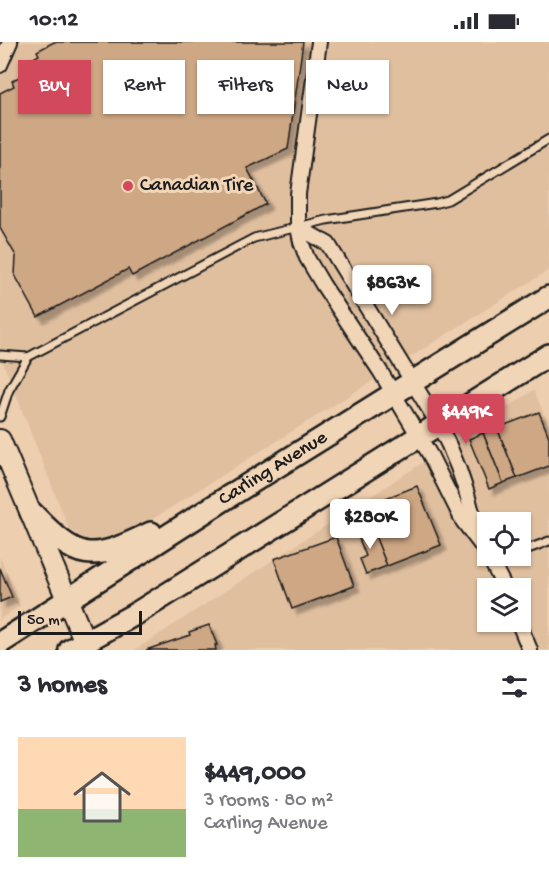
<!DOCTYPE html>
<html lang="en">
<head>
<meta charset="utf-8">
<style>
  body { margin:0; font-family:"Gochi Hand",sans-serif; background:#f2f2f3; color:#2b2b33; height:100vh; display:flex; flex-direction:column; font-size:22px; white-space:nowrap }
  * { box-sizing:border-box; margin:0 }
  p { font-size:20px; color:#7c7c81 }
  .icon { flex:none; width:33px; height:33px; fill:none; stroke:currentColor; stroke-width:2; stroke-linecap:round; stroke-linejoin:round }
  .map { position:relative; height:608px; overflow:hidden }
  .side { display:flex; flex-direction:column; background:#fff; flex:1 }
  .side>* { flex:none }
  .banner { position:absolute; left:18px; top:18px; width:513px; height:54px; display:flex; gap:12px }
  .tools { position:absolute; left:477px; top:470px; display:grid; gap:12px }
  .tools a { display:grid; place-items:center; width:54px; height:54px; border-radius:0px; background:#fff; box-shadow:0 2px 4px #0004; font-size:30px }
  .scale { position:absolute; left:18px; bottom:15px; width:124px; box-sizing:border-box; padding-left:6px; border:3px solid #1c1c1c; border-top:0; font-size:16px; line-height:21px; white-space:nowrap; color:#1c1c1c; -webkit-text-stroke:4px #f1d5b7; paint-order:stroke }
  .price { position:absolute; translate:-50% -51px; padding:0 14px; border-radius:6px; background:#fff; color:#222; font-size:20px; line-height:39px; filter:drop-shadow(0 2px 3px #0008) }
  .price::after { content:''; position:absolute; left:50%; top:36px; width:18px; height:14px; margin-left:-9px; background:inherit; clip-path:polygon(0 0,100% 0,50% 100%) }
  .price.selected { background:#d1495b; color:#fff }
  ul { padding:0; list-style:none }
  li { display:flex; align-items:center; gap:18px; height:150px; padding:0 18px }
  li+li { border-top:2px solid #e1e1e2 }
  li span { display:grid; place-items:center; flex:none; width:168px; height:120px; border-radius:0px; color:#555 }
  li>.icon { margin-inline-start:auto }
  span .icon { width:72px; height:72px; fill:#fffc; stroke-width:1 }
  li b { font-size:26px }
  h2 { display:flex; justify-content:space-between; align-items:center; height:72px; padding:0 18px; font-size:26px }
  .pill { padding:0 21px; border-radius:0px; background:#fff; box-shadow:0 2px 4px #0004; font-size:21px; line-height:54px }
  .pill.selected { background:#d1495b; color:#fff }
  .status { display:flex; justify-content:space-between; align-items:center; height:42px; padding:0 30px; background:#fff; direction:ltr }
  .status svg { height:16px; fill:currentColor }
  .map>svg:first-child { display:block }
  .built { fill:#e0bf9f; fill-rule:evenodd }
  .building { fill:#cea784; stroke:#1c1c1c; stroke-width:1.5; filter:url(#shadow) }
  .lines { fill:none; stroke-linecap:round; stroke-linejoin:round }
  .service-casing { stroke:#1c1c1c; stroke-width:11 }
  .minor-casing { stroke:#1c1c1c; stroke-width:18 }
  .secondary-casing { stroke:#1c1c1c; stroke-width:24 }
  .primary-casing { stroke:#1c1c1c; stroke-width:26 }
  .service { stroke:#f1d5b7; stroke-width:7 }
  .minor { stroke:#f1d5b7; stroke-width:14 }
  .secondary { stroke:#f1d5b7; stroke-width:20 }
  .primary { stroke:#f1d5b7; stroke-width:21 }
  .poi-dot { fill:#d1495b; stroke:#f1d5b7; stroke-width:2 }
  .labels { text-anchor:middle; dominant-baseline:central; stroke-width:6; stroke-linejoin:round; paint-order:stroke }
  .poi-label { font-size:20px; fill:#1c1c1c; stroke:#f1d5b7; text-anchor:start }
  .street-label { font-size:20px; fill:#1c1c1c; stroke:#f1d5b7 }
</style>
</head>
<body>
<div class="status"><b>10:12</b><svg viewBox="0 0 49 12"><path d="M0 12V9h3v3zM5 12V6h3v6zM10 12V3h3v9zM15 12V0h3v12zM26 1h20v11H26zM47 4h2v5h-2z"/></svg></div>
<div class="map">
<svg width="549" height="608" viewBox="0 0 549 608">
  <defs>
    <filter id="shadow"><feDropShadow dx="5.5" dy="5.5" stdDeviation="1.5" flood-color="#0004"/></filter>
  </defs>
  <rect width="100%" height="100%" fill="#edceaf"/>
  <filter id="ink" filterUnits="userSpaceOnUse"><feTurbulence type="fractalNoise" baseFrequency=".0167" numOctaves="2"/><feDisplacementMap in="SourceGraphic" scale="12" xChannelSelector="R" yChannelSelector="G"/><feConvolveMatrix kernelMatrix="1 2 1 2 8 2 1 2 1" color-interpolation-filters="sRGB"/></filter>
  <g filter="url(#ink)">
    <g class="built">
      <polygon points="0,0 549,0 549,228 116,500 90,500 69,487 0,313"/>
      <path d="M534,348L549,384V608H135ZM488,480H520V513H488ZM488,546H520V579H488Z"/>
      <polygon points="0,515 20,564 0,577"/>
    </g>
    <g class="building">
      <polygon points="54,0 303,0 288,107 247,126 266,162 132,234 128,227 38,275 15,233 16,214 0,186 0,51 14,44 12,39 29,29 25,21 39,13 37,9"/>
      <polygon points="539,370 549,395 549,424 517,436 497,386"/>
      <polygon points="497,386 517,436 503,441 483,391"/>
      <polygon points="483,391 503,441 489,447 469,397"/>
      <polygon points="417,444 441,503 387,524 363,465"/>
      <polygon points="370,481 387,524 366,532 360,517 366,514 355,487"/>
      <polygon points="336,495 354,544 292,567 274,517"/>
      <polygon points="0,526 12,555 0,560"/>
      <polygon points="209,583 217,603 215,603 216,608 146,608 190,593 189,590"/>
    </g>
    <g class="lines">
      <defs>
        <g id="service">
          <polyline points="0,313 28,315 254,196 326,178 437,161 448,158 549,97"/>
          <polyline points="0,375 9,348 28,315"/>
          <polyline points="520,510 549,499"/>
          <polyline points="492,519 512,513"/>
        </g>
        <g id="minor">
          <polyline points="319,0 298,152 298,185 301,200 307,216 323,243 380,329 430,413 463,479 488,512"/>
          <polyline points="0,23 10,0"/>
          <path d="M298,185L328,202L439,383C458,419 470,456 478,496"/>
          <polyline points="488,513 505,546"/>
          <polyline points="518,579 530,608"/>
        </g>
        <polyline id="secondary" points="0,398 85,600"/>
        <g id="primary">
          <path d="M31,470C79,520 89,521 151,491"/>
          <path id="s1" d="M0,601L228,455L549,255"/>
          <polyline points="70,608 137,571 549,313"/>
        </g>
      </defs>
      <use href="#service" class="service-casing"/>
      <use href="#minor" class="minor-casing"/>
      <use href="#secondary" class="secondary-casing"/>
      <use href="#primary" class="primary-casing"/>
      <use href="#service" class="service"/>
      <use href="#minor" class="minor"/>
      <use href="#secondary" class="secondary"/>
      <use href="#primary" class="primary"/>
    </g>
  </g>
  <circle class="poi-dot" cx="128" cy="144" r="6"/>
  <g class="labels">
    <g class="poi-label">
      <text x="140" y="144">Canadian Tire</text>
    </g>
    <g class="street-label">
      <text stroke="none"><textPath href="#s1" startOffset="324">Carling Avenue</textPath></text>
    </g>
  </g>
</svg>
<div class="tools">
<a><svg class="icon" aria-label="locate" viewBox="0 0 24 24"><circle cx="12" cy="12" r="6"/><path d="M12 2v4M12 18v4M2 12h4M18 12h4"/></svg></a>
<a><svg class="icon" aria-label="layers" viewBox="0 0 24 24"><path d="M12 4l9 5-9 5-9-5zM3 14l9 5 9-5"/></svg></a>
</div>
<div class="scale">50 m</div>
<b class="price" style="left:392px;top:274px">$863K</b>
<b class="price selected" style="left:466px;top:403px">$449K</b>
<b class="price" style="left:370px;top:508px">$280K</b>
<div class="banner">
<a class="pill selected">Buy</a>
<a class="pill">Rent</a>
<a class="pill">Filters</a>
<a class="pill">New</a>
</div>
</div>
<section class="side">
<h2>3 homes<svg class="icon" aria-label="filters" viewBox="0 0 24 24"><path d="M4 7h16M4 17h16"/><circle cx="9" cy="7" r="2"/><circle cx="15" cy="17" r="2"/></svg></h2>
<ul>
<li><span style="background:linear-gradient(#ffd9b3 60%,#8fb573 0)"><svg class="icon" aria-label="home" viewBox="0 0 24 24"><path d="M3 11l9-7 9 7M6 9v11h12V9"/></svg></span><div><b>$449,000</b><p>3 rooms · 80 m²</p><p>Carling Avenue</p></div></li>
</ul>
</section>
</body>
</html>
